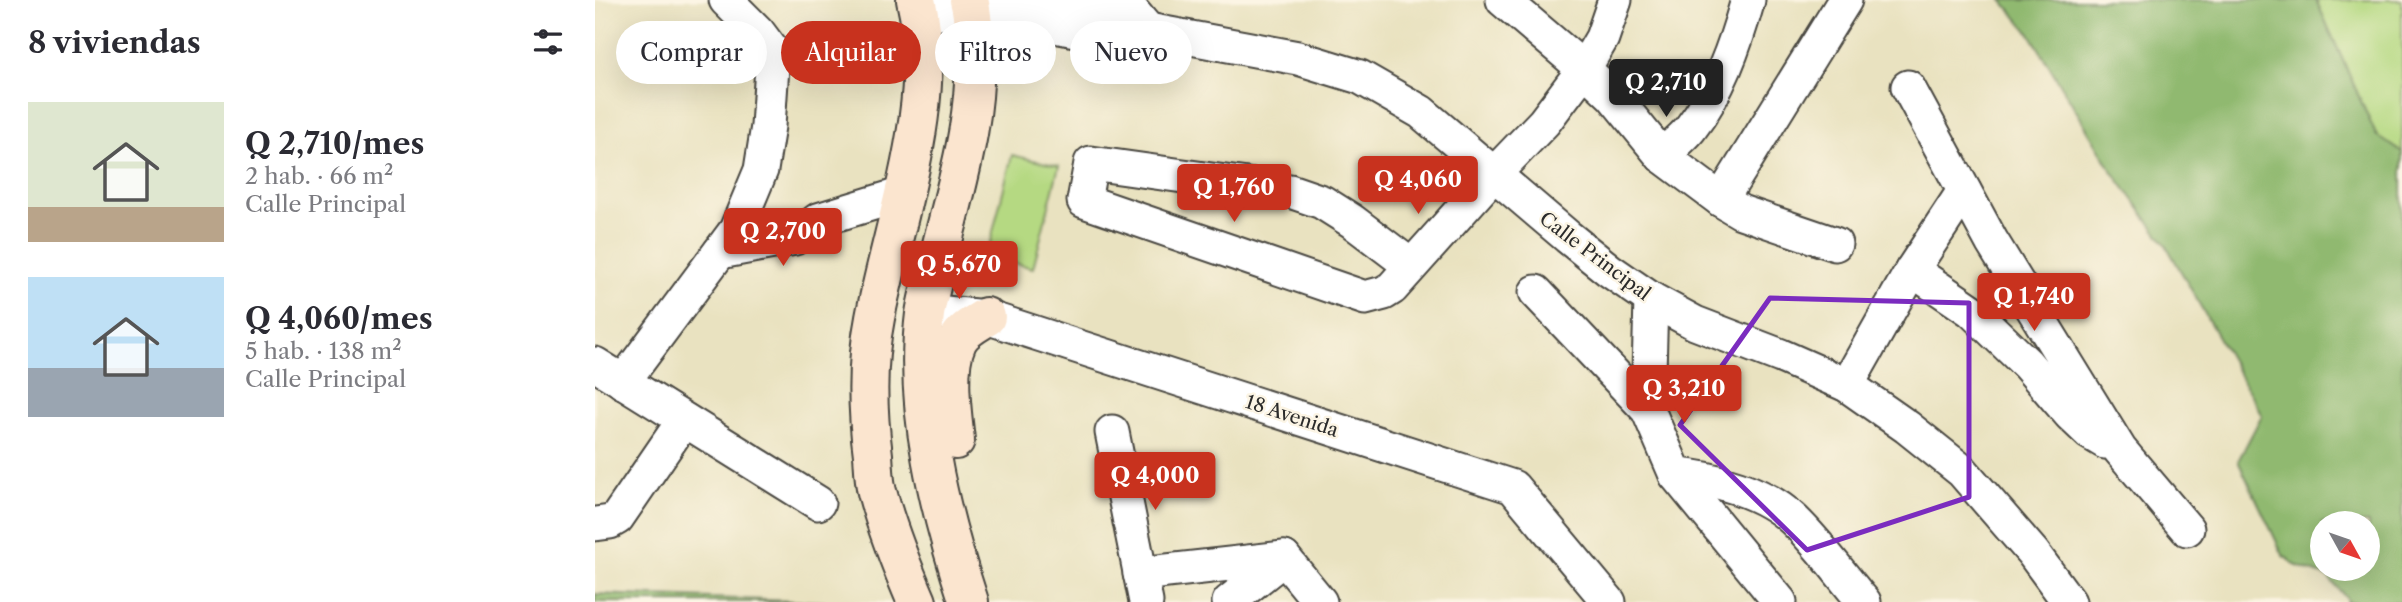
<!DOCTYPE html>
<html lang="es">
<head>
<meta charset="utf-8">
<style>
  body { margin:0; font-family:"Libre Caslon Text",serif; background:#f2f2f3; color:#2b2b33; height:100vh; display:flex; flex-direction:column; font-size:26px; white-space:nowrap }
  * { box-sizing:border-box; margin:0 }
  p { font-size:23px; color:#7c7c81 }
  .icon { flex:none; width:38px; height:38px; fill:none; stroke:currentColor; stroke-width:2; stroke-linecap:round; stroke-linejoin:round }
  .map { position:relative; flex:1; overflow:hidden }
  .sheet { display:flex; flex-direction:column; background:#fff; width:595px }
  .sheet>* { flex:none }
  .top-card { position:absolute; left:21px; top:21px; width:665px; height:63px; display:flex; gap:14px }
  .needle { width:46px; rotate:130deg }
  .fabs { position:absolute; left:1715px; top:511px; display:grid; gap:14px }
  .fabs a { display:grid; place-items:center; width:70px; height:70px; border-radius:50%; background:#fff; box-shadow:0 7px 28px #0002; font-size:35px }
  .price { position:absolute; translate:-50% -60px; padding:0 16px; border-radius:7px; background:#c8321e; color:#fff; font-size:23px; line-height:46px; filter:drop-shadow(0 2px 4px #0008) }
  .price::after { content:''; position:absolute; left:50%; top:42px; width:21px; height:16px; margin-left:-10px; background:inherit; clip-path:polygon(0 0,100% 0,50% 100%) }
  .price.current { background:#222; color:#fff }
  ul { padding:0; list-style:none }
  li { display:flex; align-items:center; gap:21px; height:175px; padding:0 28px }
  li span { display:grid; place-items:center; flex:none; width:196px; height:140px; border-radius:0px; color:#555 }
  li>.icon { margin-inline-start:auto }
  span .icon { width:84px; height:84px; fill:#fffc; stroke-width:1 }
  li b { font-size:30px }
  h2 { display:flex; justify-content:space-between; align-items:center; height:84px; padding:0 28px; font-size:30px }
  .pill { padding:0 24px; border-radius:32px; background:#fff; box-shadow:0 7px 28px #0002; font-size:24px; line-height:63px }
  .pill.current { background:#c8321e; color:#fff }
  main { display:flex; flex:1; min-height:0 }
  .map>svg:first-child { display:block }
  .green { fill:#b5d982; stroke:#708256; stroke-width:2 }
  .forest { fill:#90b970; stroke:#5e724e; stroke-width:2; fill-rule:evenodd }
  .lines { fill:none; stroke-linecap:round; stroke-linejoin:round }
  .minor-casing { stroke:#484641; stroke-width:37 }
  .secondary-casing { stroke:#484641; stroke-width:42 }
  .minor { stroke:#fff; stroke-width:33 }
  .secondary { stroke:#fbe5cf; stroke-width:38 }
  .marked { fill:none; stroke:#7b2cbf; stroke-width:5; stroke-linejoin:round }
  .labels { text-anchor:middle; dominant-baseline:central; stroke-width:5; stroke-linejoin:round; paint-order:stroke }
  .street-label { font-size:19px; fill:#2b2b2b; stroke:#fcf5e5 }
</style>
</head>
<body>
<main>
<section class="sheet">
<h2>8 viviendas<svg class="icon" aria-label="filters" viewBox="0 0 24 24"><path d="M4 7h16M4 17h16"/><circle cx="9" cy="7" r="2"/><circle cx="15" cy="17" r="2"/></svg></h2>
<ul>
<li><span style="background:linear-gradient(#dfe7d0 75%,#b9a48a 0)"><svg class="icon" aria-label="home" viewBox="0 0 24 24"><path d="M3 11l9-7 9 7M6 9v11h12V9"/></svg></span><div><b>Q 2,710/mes</b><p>2 hab. · 66 m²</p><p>Calle Principal</p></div></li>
<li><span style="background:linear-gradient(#bfe0f5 65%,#9aa5b1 0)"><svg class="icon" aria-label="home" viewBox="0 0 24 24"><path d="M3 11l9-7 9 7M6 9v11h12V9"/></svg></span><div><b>Q 4,060/mes</b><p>5 hab. · 138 m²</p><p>Calle Principal</p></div></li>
</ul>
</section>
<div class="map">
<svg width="1807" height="602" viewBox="0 0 1807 602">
  <rect width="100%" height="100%" fill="#fcf5e5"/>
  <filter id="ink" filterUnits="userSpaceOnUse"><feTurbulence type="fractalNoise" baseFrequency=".0143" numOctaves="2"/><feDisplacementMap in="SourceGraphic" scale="14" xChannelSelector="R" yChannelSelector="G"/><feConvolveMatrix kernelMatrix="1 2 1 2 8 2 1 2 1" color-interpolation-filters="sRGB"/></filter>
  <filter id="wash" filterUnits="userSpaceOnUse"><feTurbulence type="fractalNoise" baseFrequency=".00686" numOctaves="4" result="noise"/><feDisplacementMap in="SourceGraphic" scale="28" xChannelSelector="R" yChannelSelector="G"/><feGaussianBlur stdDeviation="1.57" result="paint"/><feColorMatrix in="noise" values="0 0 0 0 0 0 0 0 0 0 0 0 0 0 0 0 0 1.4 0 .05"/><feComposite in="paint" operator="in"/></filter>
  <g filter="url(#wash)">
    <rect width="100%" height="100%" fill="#e9e2c0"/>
    <g class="green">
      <polygon points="1721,0 1807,0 1807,152 1781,135"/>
      <polygon points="417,155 464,166 438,268 392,256"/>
    </g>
    <g class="forest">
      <path d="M1407,0H1721L1781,135L1807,152V602H1751L1752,599L1733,577L1700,565L1688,555L1643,461L1667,415L1571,245L1518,172L1434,32ZM1773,523V569H1727V523Z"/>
      <polygon points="0,594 230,602 0,602"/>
    </g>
  </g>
  <g filter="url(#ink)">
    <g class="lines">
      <defs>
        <g id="minor">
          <polyline points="908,0 989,69 1018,96 1067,156 1126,200 1146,212 1240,244"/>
          <polyline points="434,11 465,27 491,32 532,38 553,30 703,58 765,77 826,112 973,237 1014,270 1056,299 1100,323 1186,356 1252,385 1312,427 1367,471 1438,553 1474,602"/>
          <polyline points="324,15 377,10 434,11 469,2 538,12 553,30"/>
          <polyline points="1313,87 1397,242 1525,450 1592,529"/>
          <path d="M1067,156C1076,147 1087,139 1095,129C1124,92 1140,46 1153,0"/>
          <polyline points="1126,200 1250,0"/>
          <polyline points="125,252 200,238 223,220 308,194"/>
          <polyline points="815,265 757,221 727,202 695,191 496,163 489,201 770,298 789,293 797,288 898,175 949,122 989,69 1007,38 1020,0"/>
          <polyline points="1317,270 1377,311 1432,364 1475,414 1495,433 1510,442"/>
          <polyline points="941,292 1053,410 1081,475 1185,602"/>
          <polyline points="330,311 391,317 918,487 1014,602"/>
          <polyline points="0,364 223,503"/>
          <polyline points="28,382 141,230 166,170 173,126 178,52 163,32 131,0"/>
          <polyline points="1252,385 1317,270 1369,191"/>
          <polyline points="1053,410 1056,299"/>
          <polyline points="517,432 551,602"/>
          <path d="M1081,475C1120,478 1170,492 1199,520C1225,545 1246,575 1269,602"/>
          <polyline points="0,524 15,522 22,518 89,420"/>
          <polyline points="545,574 689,558 725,602"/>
          <polyline points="634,602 689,558"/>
        </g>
        <g id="secondary">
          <path d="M321,0C345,99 299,220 280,318C271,363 272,410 278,455C279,467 279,481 282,492C292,529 307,567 322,602"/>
          <path d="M360,440C357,413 350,367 362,342C367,330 380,324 391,317"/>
          <path d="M374,602C345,513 318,408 330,314C333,295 339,275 344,257C361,186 384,116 379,42C378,28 378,14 374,0"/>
        </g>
      </defs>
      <use href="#minor" class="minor-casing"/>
      <use href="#secondary" class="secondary-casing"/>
      <use href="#minor" class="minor"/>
      <use href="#secondary" class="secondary"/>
    </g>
  </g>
  <path class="marked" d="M1175,298L1374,303V497L1212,550L1085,425Z"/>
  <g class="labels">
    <g class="street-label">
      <text transform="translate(1000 256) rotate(37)">Calle Principal</text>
      <text transform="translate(697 416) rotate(18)">18 Avenida</text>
    </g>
  </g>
</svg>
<div class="fabs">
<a><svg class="needle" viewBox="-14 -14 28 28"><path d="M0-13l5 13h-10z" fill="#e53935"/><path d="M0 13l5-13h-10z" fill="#7c7c81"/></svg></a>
</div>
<b class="price current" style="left:1071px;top:119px">Q 2,710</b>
<b class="price" style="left:823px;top:216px">Q 4,060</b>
<b class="price" style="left:639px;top:224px">Q 1,760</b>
<b class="price" style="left:188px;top:268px">Q 2,700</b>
<b class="price" style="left:364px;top:301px">Q 5,670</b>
<b class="price" style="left:1439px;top:333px">Q 1,740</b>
<b class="price" style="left:1089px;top:425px">Q 3,210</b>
<b class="price" style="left:560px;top:512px">Q 4,000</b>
<div class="top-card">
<a class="pill">Comprar</a>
<a class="pill current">Alquilar</a>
<a class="pill">Filtros</a>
<a class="pill">Nuevo</a>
</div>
</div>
</main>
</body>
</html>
